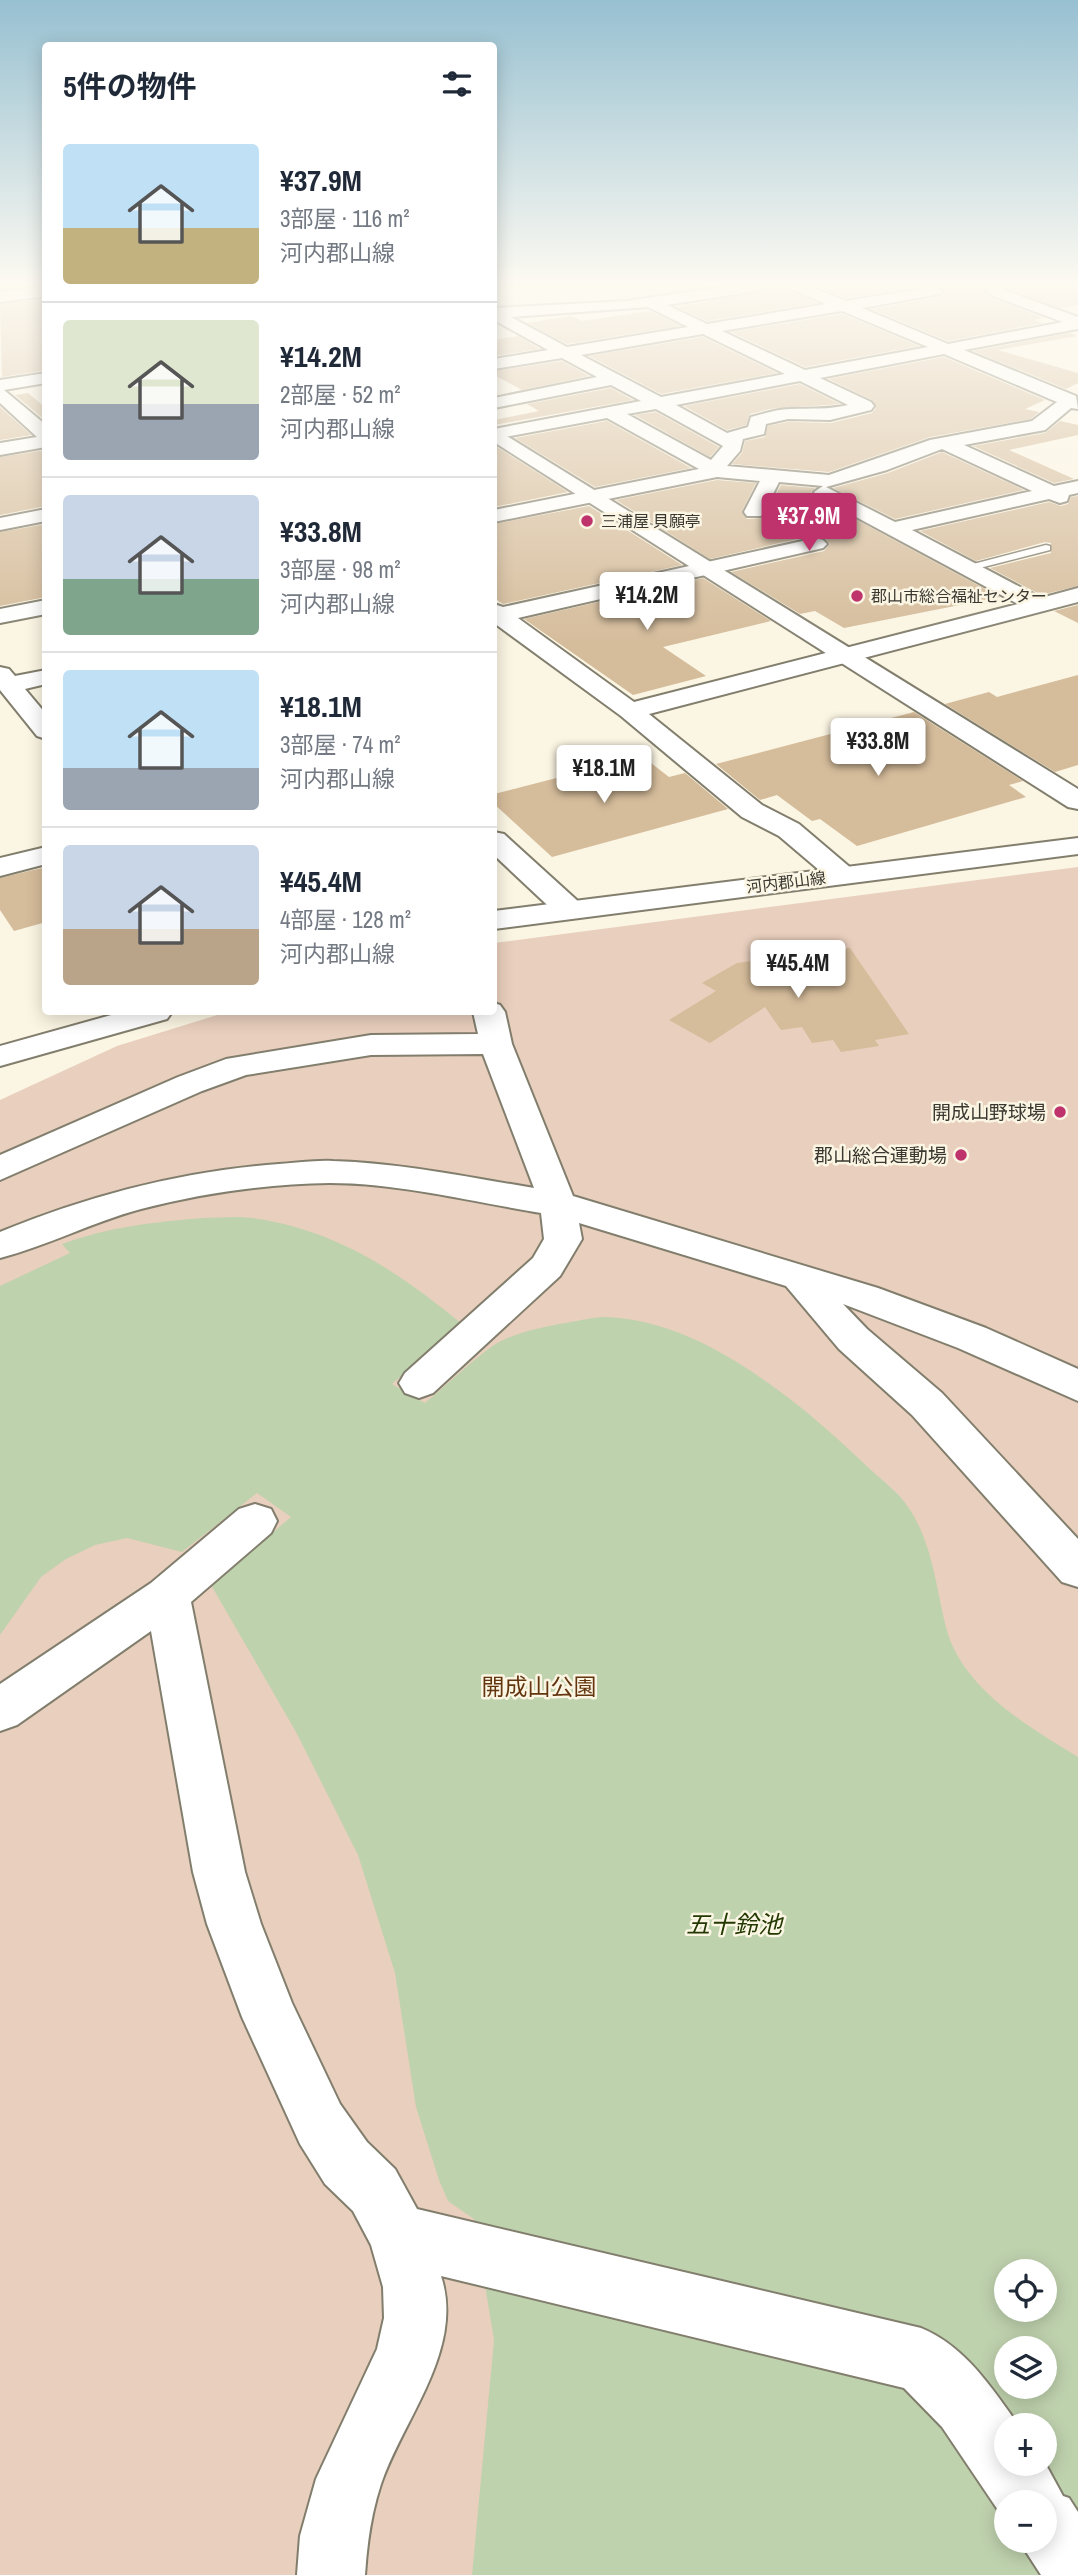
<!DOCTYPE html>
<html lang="ja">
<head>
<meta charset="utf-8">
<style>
  body { margin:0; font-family:"Archivo Narrow","Noto Sans JP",sans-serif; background:#f6f6f7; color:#1f2937; height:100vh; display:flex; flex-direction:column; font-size:26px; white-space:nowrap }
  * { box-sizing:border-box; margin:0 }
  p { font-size:23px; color:#747a83 }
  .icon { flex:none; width:38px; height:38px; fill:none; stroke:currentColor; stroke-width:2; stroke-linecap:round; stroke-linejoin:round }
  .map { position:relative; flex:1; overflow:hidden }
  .details { position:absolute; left:42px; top:42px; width:455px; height:973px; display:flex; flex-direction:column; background:#fff; border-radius:7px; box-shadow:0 4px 18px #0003 }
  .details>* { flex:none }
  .buttons { position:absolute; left:994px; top:2259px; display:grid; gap:14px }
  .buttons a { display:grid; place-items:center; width:63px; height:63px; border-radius:50%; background:#fff; box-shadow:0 4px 18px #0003; font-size:35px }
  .price { position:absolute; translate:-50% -60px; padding:0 16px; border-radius:7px; background:#fff; color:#222; font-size:23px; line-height:46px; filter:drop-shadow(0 2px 4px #0008) }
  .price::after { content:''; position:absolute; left:50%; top:42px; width:21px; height:16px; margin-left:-10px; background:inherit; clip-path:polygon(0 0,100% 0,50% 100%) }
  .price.active { background:#be336c; color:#fff }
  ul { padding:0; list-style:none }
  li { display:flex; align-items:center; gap:21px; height:175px; padding:0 21px }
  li+li { border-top:2px solid #e0e1e3 }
  li span { display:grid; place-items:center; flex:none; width:196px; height:140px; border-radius:7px; color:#555 }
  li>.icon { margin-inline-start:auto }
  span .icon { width:84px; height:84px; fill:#fffc; stroke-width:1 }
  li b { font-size:30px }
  h2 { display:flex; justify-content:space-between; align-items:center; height:84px; padding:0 21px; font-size:30px }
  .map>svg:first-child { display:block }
  .green { fill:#e9cfbd; fill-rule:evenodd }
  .water { fill:#bfd2ae; fill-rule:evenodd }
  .building { fill:#d5bc9b }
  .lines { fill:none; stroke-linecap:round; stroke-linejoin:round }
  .lane-casing { stroke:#827e6d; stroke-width:3 }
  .street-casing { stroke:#827e6d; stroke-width:4 }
  .secondary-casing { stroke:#827e6d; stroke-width:4 }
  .lane { fill:#fff; fill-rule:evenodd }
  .street { fill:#fff; fill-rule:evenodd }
  .secondary { fill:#fff; fill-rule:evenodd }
  .poi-dot { fill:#be336c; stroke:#fbf5e3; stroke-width:2.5 }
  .labels { text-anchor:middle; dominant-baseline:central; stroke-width:5; stroke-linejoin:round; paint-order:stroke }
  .far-poi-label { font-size:16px; fill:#3a3830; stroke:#fbf5e3; text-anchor:start }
  .far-street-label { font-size:16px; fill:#3a3830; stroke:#fbf5e3 }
  .poi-label { font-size:19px; fill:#3a3830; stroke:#fbf5e3; text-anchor:end }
  .near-park-label { font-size:23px; fill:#63350f; stroke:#fbf5e3 }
  .near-water-label { font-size:24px; font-style:italic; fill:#223902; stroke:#fbf5e3 }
</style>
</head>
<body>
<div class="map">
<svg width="1078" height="2575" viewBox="0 0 1078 2575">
  <rect width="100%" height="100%" fill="#fbf5e3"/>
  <path class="green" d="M1078,867V2575H0V1100L117,1046L227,1012H494V943ZM1006,2272H1045V2310H1006ZM1006,2348H1045V2387H1006ZM1006,2426H1045V2464H1006ZM1006,2502H1045V2541H1006Z"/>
  <path class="water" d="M203,1218C219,1218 236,1216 252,1218C337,1230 397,1271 462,1324L392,1384L425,1403C448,1384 470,1362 494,1345C511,1334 539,1328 559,1324C574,1322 591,1317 606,1317C681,1320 747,1365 804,1410C827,1429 849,1449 871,1470C883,1481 899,1493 908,1507C932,1541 936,1587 946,1627C961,1688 1029,1727 1078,1757V2575H472L494,2340L474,2219L448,2201L439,2180L416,2107L395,1973L358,1855L296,1732L211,1585L291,1517L257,1493L182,1552L127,1538L95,1545L66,1559L41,1577L0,1635V1286L70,1253L62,1244C109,1227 153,1222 203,1218ZM1006,2272H1045V2310H1006ZM1006,2348H1045V2387H1006ZM1006,2426H1045V2464H1006ZM1006,2502H1045V2541H1006Z"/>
  <g class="building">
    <polygon points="816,286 914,286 915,287 846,298"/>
    <polygon points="940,286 986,286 983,290 991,298 1044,318 1034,320 1043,323 948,341 871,309 940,297 946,291"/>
    <polygon points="1009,286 1078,286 1078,305 1060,308 1008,289"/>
    <polygon points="787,287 790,291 817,303 707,321 677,307"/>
    <polygon points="46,299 46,370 2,377 0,304"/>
    <polygon points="650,311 680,326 567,344 527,323 571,316 582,321"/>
    <polygon points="842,314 919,346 805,367 731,332"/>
    <polygon points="1070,333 1077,336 998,350 1078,373 1078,383 1066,389 973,351"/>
    <polygon points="518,336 540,349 494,356 494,340"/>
    <polygon points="703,337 777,373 661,394 589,356"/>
    <polygon points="944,357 1045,400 1025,409 1039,412 1031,419 930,437 829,472 732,464 742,453 745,441 765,437 768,426 788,422 831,423 872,413 876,408 872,400 828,379"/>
    <polygon points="562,361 589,376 522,390 494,375 494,371"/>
    <polygon points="800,384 840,404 770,409 750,414 746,425 727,430 684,406"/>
    <polygon points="611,388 633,400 494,425 494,420 539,411 527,404"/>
    <polygon points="28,393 46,408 46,421 15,395"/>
    <polygon points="0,407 31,435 0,440"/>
    <polygon points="656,412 719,447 710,457 635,415"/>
    <polygon points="607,421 691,468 595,487 515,438"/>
    <polygon points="1060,421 1078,425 1078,435 1009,450 1074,479 1054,483 973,446 1045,433"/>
    <polygon points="494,445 568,492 494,507"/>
    <polygon points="46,450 46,506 0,515 0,457"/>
    <polygon points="942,452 1024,490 895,519 833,488 888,473"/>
    <polygon points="717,480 756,483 742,511 747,519 763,518 781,485 815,488 811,492 816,498 1000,597 844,628 815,611 800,614 731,572 824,551 830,544 824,537 815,535 710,559 616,500"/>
    <polygon points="1078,496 1078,586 1041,595 990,568 1051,553 1051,543 1045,542 976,561 920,531 1049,502 1061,506 1068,504 1071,497"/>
    <polygon points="589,506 682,565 503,604 494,598 494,524"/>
    <polygon points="46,524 46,597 0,606 0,532"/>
    <polygon points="703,578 771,621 663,647 706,676 633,695 524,619"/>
    <polygon points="1078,605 1078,623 1054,611"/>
    <polygon points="1078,675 1078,765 1055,772 945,704 989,692 997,697"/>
    <polygon points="914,712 1023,781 1009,785 1026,797 857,846 820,819 812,821 777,795 760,800 716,764"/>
    <polygon points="642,756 669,777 685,773 728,809 552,857 494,804 494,794"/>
    <polygon points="46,867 46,922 14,931 0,910 0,878"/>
    <polygon points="850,948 909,1034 875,1040 879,1046 841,1052 833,1040 812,1043 802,1027 781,1030 765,1007 710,1043 669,1020 716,991 702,983 737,963"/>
  </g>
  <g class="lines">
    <defs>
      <polygon id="lane" points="1046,545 1050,546 1050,550 964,572 958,568"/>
      <g id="street">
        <polygon points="46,286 46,296 0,302 0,292"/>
        <path d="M728,286H764L756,291L667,305L707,324L826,304L791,289L789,286H809L846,301L919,289L917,286H936L943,291L940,294L862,308L948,344L1063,322L993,296L986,290L990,286H1006L1004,290L1078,317V329L964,350L1076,396L1078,409L1071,408L1045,430L964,445L1054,486L1078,481V493L1069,495L1067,501L1060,503L1049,499L912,530L1041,598L1078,588V602L649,714L762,805L799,824L852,869L856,875L852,881L842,884L832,881L779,836L742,817L621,716L494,623V604L503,607L816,538L823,540L827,544L823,548L518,618L634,702L1018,604L817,496L814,492L823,486L779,482L764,512L761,516H747L744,512L760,481L717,477L494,522V510L699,469L607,418L494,439V429L641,401L611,385L494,408V398L597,377L562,358L494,369V359L548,350L494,320V308L627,301ZM648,307L688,327L567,347L511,317ZM842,311L928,347L805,370L722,331ZM703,334L785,374L661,397L581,355ZM944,354L1057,402L1032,421L930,440L829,475L727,466L740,451L743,439L764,434L766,424L788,419L830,420L871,410L874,406L871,402L820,378ZM800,381L848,405C828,410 811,408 790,409C777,409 763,414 751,417L748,427L727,433L676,405ZM656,409L723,446L711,460L627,414ZM942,449L1032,491L895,522L826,487L887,470Z"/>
        <polygon points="46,373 46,383 4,390 46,425 46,447 0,455 0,443 37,437 0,403 0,380"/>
        <polygon points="46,509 46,521 0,530 0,518"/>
        <polygon points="46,600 46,614 0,623 0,609"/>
        <polygon points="0,667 9,669 15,676 46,670 46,684 25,689 46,714 46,739 37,736 0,690"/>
        <polygon points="494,832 504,834 581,904 585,910 581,916 570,919 559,916 494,855"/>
        <polygon points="46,847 46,864 0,876 0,858"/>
        <path d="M494,1003L500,1005L505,1012L512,1044L573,1196L878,1288L986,1328L1078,1369V1401L958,1348L843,1304L867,1329L942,1393L1078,1539V1587L1062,1582L912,1415L839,1349L786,1286L579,1223L582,1239L560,1276L433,1393L419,1398L405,1393L399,1383L405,1373L533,1258L544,1239L541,1213C474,1202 397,1183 330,1183C267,1184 202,1193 141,1209C92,1222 47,1246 0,1258V1232C90,1195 183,1171 279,1164C297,1163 315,1160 333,1161C400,1163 467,1177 534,1188L483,1054L371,1055L246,1075L202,1091L0,1180V1155L178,1077L226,1059L371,1035L478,1034L473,1012H494Z"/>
        <path d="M255,1504L271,1509L277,1521L271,1533L191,1602L245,1872L261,1924L292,2003L340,2104L367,2142L395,2169L417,2209L921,2328C965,2346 992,2388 1019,2426H1006V2464L1045,2463L1063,2496L1069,2498L1078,2512V2575H1041L1019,2541H1045V2502H1006V2522L942,2427L904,2388L441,2276C465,2349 403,2419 381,2484C371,2514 367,2544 365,2575H297L300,2536L316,2479L377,2349L384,2318L383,2287L371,2245L353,2211L325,2184L300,2144L242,2017L207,1924L193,1872L151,1631L17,1725L0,1731V1684L151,1583L239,1509Z"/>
      </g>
      <g id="secondary">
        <polygon points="494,428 1078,789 1078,809 1068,807 494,442"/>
        <polygon points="1078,838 1078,854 494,929 494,911"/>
        <polygon points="122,1012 172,1012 167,1019 0,1066 0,1046"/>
      </g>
    </defs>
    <use href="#lane" class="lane-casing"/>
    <use href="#street" class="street-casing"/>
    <use href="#secondary" class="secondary-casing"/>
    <use href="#lane" class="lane"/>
    <use href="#street" class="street"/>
    <use href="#secondary" class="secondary"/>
  </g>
  <linearGradient id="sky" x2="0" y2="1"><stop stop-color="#97c0d1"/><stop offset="0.44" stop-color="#fdfaf2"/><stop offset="1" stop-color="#fdfaf2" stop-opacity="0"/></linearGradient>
  <rect width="1078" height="646" fill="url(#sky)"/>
  <g class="poi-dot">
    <circle cx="587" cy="521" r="7"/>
    <circle cx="857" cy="596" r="7"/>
    <circle cx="1060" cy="1112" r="7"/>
    <circle cx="961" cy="1155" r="7"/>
  </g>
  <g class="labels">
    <g class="far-poi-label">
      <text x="601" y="521">三浦屋 貝願亭</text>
      <text x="871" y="596">郡山市総合福祉センター</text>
    </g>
    <g class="far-street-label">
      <text transform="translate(786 882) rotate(-7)">河内郡山線</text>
    </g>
    <g class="poi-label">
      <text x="1046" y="1112">開成山野球場</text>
      <text x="947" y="1155">郡山総合運動場</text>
    </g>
    <g class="near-park-label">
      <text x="539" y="1686">開成山公園</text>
    </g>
    <g class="near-water-label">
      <text x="734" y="1924">五十鈴池</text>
    </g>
  </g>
</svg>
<div class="buttons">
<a><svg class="icon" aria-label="locate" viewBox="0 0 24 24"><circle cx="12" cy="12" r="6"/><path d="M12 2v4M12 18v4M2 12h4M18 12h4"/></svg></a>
<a><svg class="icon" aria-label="layers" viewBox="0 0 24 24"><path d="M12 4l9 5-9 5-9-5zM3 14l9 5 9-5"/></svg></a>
<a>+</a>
<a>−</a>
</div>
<b class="price active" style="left:809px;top:553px">¥37.9M</b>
<b class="price" style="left:647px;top:632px">¥14.2M</b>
<b class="price" style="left:878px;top:778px">¥33.8M</b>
<b class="price" style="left:604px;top:805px">¥18.1M</b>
<b class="price" style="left:798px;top:1000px">¥45.4M</b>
<section class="details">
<h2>5件の物件<svg class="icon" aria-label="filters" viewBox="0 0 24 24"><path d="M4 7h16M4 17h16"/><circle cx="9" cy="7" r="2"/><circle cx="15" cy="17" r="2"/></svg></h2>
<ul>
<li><span style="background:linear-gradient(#bfe0f5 60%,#c2b280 0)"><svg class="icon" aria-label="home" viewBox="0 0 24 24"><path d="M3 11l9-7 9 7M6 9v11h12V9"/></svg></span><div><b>¥37.9M</b><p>3部屋 · 116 m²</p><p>河内郡山線</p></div></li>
<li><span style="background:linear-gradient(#dfe7d0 60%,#9aa5b1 0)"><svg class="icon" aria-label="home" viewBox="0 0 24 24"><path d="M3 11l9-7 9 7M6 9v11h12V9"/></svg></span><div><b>¥14.2M</b><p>2部屋 · 52 m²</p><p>河内郡山線</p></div></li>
<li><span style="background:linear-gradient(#c9d6e8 60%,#7fa58c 0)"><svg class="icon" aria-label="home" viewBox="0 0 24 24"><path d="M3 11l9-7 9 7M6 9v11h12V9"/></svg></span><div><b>¥33.8M</b><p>3部屋 · 98 m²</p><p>河内郡山線</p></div></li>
<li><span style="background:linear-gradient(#bfe0f5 70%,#9aa5b1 0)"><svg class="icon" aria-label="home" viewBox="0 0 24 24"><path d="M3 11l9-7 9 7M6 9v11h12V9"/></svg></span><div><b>¥18.1M</b><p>3部屋 · 74 m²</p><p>河内郡山線</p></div></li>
<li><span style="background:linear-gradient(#c9d6e8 60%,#b9a48a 0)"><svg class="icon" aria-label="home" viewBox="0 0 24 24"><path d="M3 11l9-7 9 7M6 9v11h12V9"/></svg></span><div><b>¥45.4M</b><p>4部屋 · 128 m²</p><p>河内郡山線</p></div></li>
</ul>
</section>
</div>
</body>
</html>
